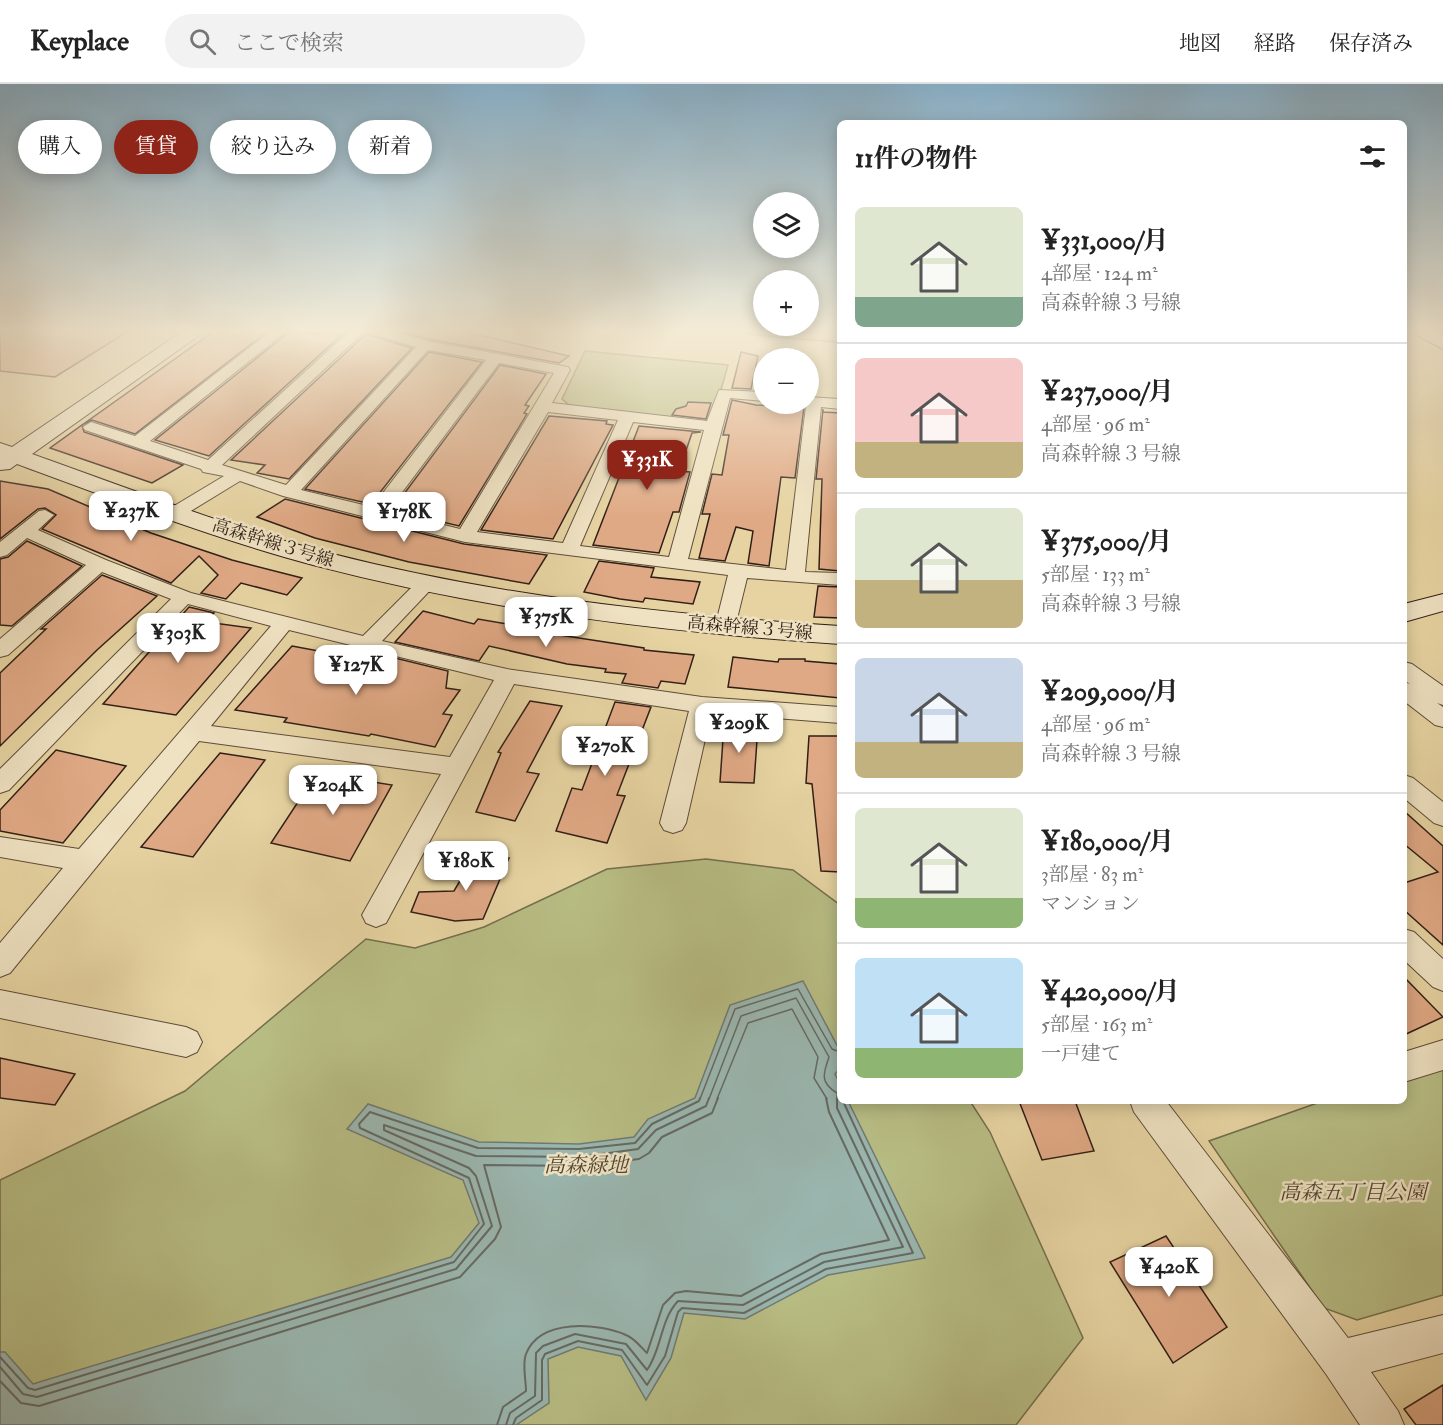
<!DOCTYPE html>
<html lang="ja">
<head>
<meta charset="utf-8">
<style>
  body { margin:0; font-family:"IM FELL Double Pica","Noto Serif JP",serif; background:#f2f2f2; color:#222; height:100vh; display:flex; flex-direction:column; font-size:22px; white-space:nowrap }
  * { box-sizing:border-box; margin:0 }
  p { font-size:20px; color:#767676 }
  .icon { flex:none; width:33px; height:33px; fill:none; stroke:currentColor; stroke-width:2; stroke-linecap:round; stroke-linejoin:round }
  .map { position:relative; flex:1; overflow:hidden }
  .details { position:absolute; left:837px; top:36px; width:570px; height:984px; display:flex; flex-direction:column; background:#fff; border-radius:9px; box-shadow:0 3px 15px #0003 }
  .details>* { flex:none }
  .hud { position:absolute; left:18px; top:36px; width:570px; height:54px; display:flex; gap:12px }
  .tools { position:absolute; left:753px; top:108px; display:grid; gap:12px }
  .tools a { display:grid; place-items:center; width:66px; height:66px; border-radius:50%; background:#fff; box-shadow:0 3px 15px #0003; font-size:30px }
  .price { position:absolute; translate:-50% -51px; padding:0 14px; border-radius:12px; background:#fff; color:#222; font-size:20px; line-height:39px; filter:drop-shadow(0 2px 3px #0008) }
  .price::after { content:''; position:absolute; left:50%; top:36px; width:18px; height:14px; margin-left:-9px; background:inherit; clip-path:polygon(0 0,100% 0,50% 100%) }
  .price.active { background:#8f2418; color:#fff }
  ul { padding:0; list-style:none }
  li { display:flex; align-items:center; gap:18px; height:150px; padding:0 18px }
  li+li { border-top:2px solid #e0e0e0 }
  li span { display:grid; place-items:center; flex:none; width:168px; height:120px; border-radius:9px; color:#555 }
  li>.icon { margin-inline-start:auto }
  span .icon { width:72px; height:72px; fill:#fffc; stroke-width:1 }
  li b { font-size:26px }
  h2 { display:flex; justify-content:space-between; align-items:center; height:72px; padding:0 18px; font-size:26px }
  .tag { padding:0 21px; border-radius:27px; background:#fff; box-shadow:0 3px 15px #0003; font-size:21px; line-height:54px }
  .tag.active { background:#8f2418; color:#fff }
  header { display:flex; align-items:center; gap:36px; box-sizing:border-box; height:84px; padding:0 30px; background:#fff; border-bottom:2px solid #e0e0e0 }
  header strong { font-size:28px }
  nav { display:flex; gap:33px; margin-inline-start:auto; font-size:21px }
  .search { width:420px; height:54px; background:#f2f2f2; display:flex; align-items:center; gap:15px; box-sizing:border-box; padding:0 21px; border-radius:33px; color:#767676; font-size:22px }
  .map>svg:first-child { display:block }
  .green { fill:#b7bc83; stroke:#746e4d; stroke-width:1.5 }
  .water { fill:#9ab6af; stroke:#707a72; stroke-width:1.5 }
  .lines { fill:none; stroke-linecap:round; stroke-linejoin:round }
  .shore-far1 { stroke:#666a63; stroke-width:1.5 }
  .shore { stroke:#666a63; stroke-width:2 }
  .building { fill:#e0a985; stroke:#311f17; stroke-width:1.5 }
  .street-casing { stroke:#5e4c3a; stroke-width:2 }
  .secondary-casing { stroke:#311f17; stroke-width:2 }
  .highway-casing { stroke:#311f17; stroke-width:2 }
  .street { fill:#efe2c2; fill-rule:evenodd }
  .secondary { fill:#efe2c2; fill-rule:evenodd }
  .highway { fill:#e3ba70; fill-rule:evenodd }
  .labels { text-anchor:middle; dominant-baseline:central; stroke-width:5; stroke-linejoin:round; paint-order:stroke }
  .street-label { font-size:18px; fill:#311f17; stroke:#efe2c2 }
  .near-park-label { font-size:21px; font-style:italic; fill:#524632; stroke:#efe2c2 }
</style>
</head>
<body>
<header>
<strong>Keyplace</strong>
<div class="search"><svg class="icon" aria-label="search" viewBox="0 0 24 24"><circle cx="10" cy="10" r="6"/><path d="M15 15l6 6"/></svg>ここで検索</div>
<nav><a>地図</a><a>経路</a><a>保存済み</a></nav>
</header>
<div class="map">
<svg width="1443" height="1341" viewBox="0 0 1443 1341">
  <rect width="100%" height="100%" fill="#e6d3a1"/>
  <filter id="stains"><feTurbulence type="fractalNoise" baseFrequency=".00333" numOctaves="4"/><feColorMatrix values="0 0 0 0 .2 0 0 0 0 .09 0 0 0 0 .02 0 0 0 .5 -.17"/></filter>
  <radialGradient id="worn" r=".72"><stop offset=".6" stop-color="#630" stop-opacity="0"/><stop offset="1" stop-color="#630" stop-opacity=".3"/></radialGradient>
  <g class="green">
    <polygon points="585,267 728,281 712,338 570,322 562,315"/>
    <polygon points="706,775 793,786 840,821 840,1017 970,1017 990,1048 1083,1254 1016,1341 0,1341 0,1096 185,1007 366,855 415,864 484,843 607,785"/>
    <polygon points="1443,981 1443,1211 1357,1236 1324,1224 1209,1057 1323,1017 1404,1017 1404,992"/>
  </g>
  <polygon class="water" points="803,897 840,967 840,984 835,990 840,1000 840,1017 848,1017 925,1174 828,1191 745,1235 684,1229 671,1274 646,1316 621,1272 578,1263 548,1275 549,1319 516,1341 0,1341 0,1268 5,1268 33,1300 451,1173 479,1139 463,1096 347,1045 368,1020 479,1058 579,1060 634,1053 648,1035 695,1014 730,921"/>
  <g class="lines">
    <g class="shore-far1">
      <polyline points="700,1015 735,925 798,905 832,965 840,968"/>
      <path d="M709,1015L741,932L796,914L829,973C823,990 820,999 837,1009V1015"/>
      <polyline points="717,1015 748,939 792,925 818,973 814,994 827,1015"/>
    </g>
    <g class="shore">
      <polyline points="0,1273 28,1304 35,1306 454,1178 484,1140 469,1094 360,1044 359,1040 370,1028 478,1064 579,1065 635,1059 652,1040 699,1017 700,1014"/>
      <polyline points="0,1283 23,1310 37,1313 456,1185 492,1142 476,1092 469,1084 384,1046 384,1041 476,1072 580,1073 638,1065 656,1046 706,1022 709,1014"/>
      <polyline points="0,1297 21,1319 39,1322 460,1193 495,1155 501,1143 484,1081 581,1082 639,1075 649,1069 662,1053 712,1029 718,1014"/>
      <path d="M497,1341L503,1323L526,1307C526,1296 522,1280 526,1270C540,1234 598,1239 626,1251C634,1254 641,1263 647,1269L663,1221L675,1209L686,1207L741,1212L821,1170L889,1156L829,1028L826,1014"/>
      <path d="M506,1341L510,1329L535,1312L536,1269L543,1262L575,1250L626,1260L647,1286C662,1265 660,1236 678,1217L743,1221L824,1178L903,1163L837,1024V1014"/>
      <polyline points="513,1341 516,1334 542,1316 542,1276 545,1270 578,1257 622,1266 647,1301 665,1272 678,1228 682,1224 744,1229 826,1185 913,1169 843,1017"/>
    </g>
  </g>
  <g class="building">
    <polygon points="0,245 82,248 86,245 132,245 55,293 0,287"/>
    <polygon points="217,245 268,247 135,350 92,336 82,341"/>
    <polygon points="328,245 348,245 209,372 155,356 289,248 323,250"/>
    <polygon points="395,245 454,245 569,272 559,279 428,255"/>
    <polygon points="366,250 412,264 289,395 257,389 265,381 231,376"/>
    <polygon points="429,268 482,278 371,420 305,405"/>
    <polygon points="741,268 758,272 751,305 732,304"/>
    <polygon points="500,281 546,290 525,321 529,322 524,329 527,330 459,442 392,426"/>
    <polygon points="732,316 756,321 804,323 795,394 781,393 769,482 748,479 753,447 736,443 725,477 699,474 710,430 702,430 712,390 722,391 729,351 723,351"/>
    <polygon points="688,318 711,319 706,335 672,331 676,325 686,322"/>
    <polygon points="823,325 823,328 840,329 840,487 819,485 822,395 816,395"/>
    <polygon points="549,332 607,337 606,340 613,341 553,455 481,446"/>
    <polygon points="82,341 84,348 183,381 152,399 50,364"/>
    <polygon points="639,342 701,348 692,349 679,387 690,388 679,428 673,428 659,469 593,461"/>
    <polygon points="0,397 48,405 151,449 232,476 302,494 287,511 241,499 226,515 201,509 218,491 199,472 171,499 42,445 56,431 45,424 38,425 0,455"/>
    <polygon points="285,415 464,460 547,471 529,500 409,478 315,454 257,433"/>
    <polygon points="27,457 82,482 12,542 0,541 0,475 8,473"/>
    <polygon points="599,477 654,484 651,493 700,498 693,520 645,514 643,518 620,515 584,508"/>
    <polygon points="102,491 157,512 97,566 0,662 0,589 46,545 41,545"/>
    <polygon points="818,502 840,503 840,534 814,533"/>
    <polygon points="189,523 214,529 206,538 251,544 176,631 103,620"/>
    <polygon points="423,527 474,540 478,535 547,547 546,549 644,564 644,566 694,571 685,600 661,597 658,604 622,599 626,590 605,588 606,585 567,580 489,562 479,577 395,558"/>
    <polygon points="292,562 377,578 383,571 448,587 446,604 460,606 443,630 452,631 435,663 371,650 369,652 284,638 287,634 235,626"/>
    <polygon points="733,573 778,578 779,575 805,575 805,577 840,580 840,614 728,603"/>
    <polygon points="530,617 562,622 527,688 539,690 515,737 476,728 501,669 498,668"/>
    <polygon points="615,618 651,623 617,711 625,712 607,759 556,747 572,704 582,706"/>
    <polygon points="724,641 758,642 754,699 720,698"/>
    <polygon points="809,652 840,652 840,788 821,787 812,700 806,699"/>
    <polygon points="56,666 126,682 63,759 0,747 0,726"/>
    <polygon points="220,669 265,676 193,773 141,763"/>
    <polygon points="317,689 392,701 350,777 271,759"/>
    <polygon points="1404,727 1443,762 1443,861 1404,826 1404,799 1438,788 1404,760"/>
    <polygon points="477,768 509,774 483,835 455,837 411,828 419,808 454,807"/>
    <polygon points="1404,893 1443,933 1404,951"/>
    <polygon points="0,974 75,990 55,1021 0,1014"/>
    <polygon points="1019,1017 1075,1017 1094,1067 1042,1076"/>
    <polygon points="1166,1152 1227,1243 1173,1279 1110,1178"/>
    <polygon points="1443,1301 1443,1341 1416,1341 1404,1325"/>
  </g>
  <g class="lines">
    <defs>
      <g id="street">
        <path d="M274,245H289L150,357L208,376L352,245H386L427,257L568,283L570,286L552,319L707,337L719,306L764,308V317L730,314L688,475L786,486L806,322L801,320H808V313L840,315V325L821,323L805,488L840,489V501L747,494L735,543L732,548H718L715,543L728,491L465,458L283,412L240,397L181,433H169L166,429L169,425L224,392L203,388L201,385L85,346L83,343L91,338L135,352ZM365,247L416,263L286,401L222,381ZM428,266L486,276L372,423L301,406ZM499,279L554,289L460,445L388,427ZM548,328L618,336L563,459L477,448ZM633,338L704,346L669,473L580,462Z"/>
        <path d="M45,426L54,431L38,446L106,476L191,509L363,552L419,496H433L436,500L382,557L507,585L702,613L840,623V639L711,629L686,739L682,746L673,749L664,746L660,739L689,627L514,600L386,839L376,843L366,839L362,831L441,690L199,657L10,889L0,893V859L63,784L0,773V753L79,765L271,542L188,520L9,706L0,709V685L171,515L102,488L8,571L0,573V555L86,481L27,454L7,471L0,473V458L39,427ZM289,546L494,596L450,673L211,642Z"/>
        <polygon points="1404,578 1412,580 1443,602 1443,621 1437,619 1443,623 1443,643 1435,641 1404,617 1404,598 1410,600 1404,596"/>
        <polygon points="1404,691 1413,694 1443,718 1443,742 1434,739 1404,714"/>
        <polygon points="1404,845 1414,848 1443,875 1443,907 1433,903 1404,876"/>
        <polygon points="0,906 186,943 197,948 202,958 197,968 186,973 0,934"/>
        <polygon points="1443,956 1443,986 1404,998 1404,968"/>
        <polygon points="1130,1017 1166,1017 1348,1254 1443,1231 1443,1269 1371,1288 1398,1327 1404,1341 1360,1341 1326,1290 1134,1028"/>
      </g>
      <g id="secondary">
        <path d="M186,245H208L32,370C130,405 228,443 329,469C496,512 668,531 840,542V560C662,548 485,526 313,481C212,454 115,416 17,380L10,385L0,386V359L12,363Z"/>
        <polygon points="1406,245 1430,245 1443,252 1443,265"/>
        <polygon points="1443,510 1443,527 1404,538 1404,520"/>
      </g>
      <polygon id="highway" points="740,245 840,246 840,258 749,250"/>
    </defs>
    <use href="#street" class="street-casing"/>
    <use href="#secondary" class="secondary-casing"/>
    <use href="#highway" class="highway-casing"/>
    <use href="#street" class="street"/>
    <use href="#secondary" class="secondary"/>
    <use href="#highway" class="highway"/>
  </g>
  <linearGradient id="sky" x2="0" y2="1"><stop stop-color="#89b5d1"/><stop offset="0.57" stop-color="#f4ebd5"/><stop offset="1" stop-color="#f4ebd5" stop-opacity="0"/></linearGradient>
  <rect width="1443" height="433" fill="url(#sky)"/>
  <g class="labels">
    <g class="street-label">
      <text transform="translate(273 459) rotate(17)">高森幹線３号線</text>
      <text transform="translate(750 544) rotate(5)">高森幹線３号線</text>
    </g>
    <g class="near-park-label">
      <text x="586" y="1081">高森緑地</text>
      <text x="1353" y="1108">高森五丁目公園</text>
    </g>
  </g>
  <rect width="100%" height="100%" filter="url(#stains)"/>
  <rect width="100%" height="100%" fill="url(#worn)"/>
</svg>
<div class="tools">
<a><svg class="icon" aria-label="layers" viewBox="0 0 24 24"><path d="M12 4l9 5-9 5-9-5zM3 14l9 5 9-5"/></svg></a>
<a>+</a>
<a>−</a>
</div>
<b class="price active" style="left:647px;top:407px">¥331K</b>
<b class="price" style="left:131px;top:458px">¥237K</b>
<b class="price" style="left:404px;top:459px">¥178K</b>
<b class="price" style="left:546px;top:564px">¥375K</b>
<b class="price" style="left:178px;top:580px">¥303K</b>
<b class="price" style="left:356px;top:612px">¥127K</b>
<b class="price" style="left:739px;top:670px">¥209K</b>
<b class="price" style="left:605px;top:693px">¥270K</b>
<b class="price" style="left:333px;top:732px">¥204K</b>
<b class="price" style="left:466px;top:808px">¥180K</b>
<b class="price" style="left:1169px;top:1214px">¥420K</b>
<div class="hud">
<a class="tag">購入</a>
<a class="tag active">賃貸</a>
<a class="tag">絞り込み</a>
<a class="tag">新着</a>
</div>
<section class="details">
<h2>11件の物件<svg class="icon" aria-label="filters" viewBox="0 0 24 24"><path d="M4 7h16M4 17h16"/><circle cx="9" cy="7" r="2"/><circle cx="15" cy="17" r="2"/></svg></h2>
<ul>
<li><span style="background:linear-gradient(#dfe7d0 75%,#7fa58c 0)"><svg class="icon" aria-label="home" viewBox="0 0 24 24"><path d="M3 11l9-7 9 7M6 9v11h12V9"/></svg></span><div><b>¥331,000/月</b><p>4部屋 · 124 m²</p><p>高森幹線３号線</p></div></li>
<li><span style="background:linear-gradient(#f6c9c9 70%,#c2b280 0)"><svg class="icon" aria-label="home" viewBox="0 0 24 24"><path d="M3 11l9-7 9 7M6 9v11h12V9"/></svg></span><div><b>¥237,000/月</b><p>4部屋 · 96 m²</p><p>高森幹線３号線</p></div></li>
<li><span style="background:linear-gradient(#dfe7d0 60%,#c2b280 0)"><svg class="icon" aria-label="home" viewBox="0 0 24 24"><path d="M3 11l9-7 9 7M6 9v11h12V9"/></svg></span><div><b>¥375,000/月</b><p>5部屋 · 133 m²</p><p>高森幹線３号線</p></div></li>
<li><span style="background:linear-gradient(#c9d6e8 70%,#c2b280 0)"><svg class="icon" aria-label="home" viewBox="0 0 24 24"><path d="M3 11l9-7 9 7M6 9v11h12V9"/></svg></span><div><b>¥209,000/月</b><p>4部屋 · 96 m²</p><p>高森幹線３号線</p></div></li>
<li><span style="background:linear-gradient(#dfe7d0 75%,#8fb573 0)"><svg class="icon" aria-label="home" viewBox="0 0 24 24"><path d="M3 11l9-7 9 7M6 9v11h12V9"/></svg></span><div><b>¥180,000/月</b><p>3部屋 · 83 m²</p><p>マンション</p></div></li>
<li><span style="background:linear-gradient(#bfe0f5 75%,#8fb573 0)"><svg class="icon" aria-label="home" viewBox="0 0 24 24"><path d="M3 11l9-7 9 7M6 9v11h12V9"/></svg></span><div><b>¥420,000/月</b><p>5部屋 · 163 m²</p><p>一戸建て</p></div></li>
</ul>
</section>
</div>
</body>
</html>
